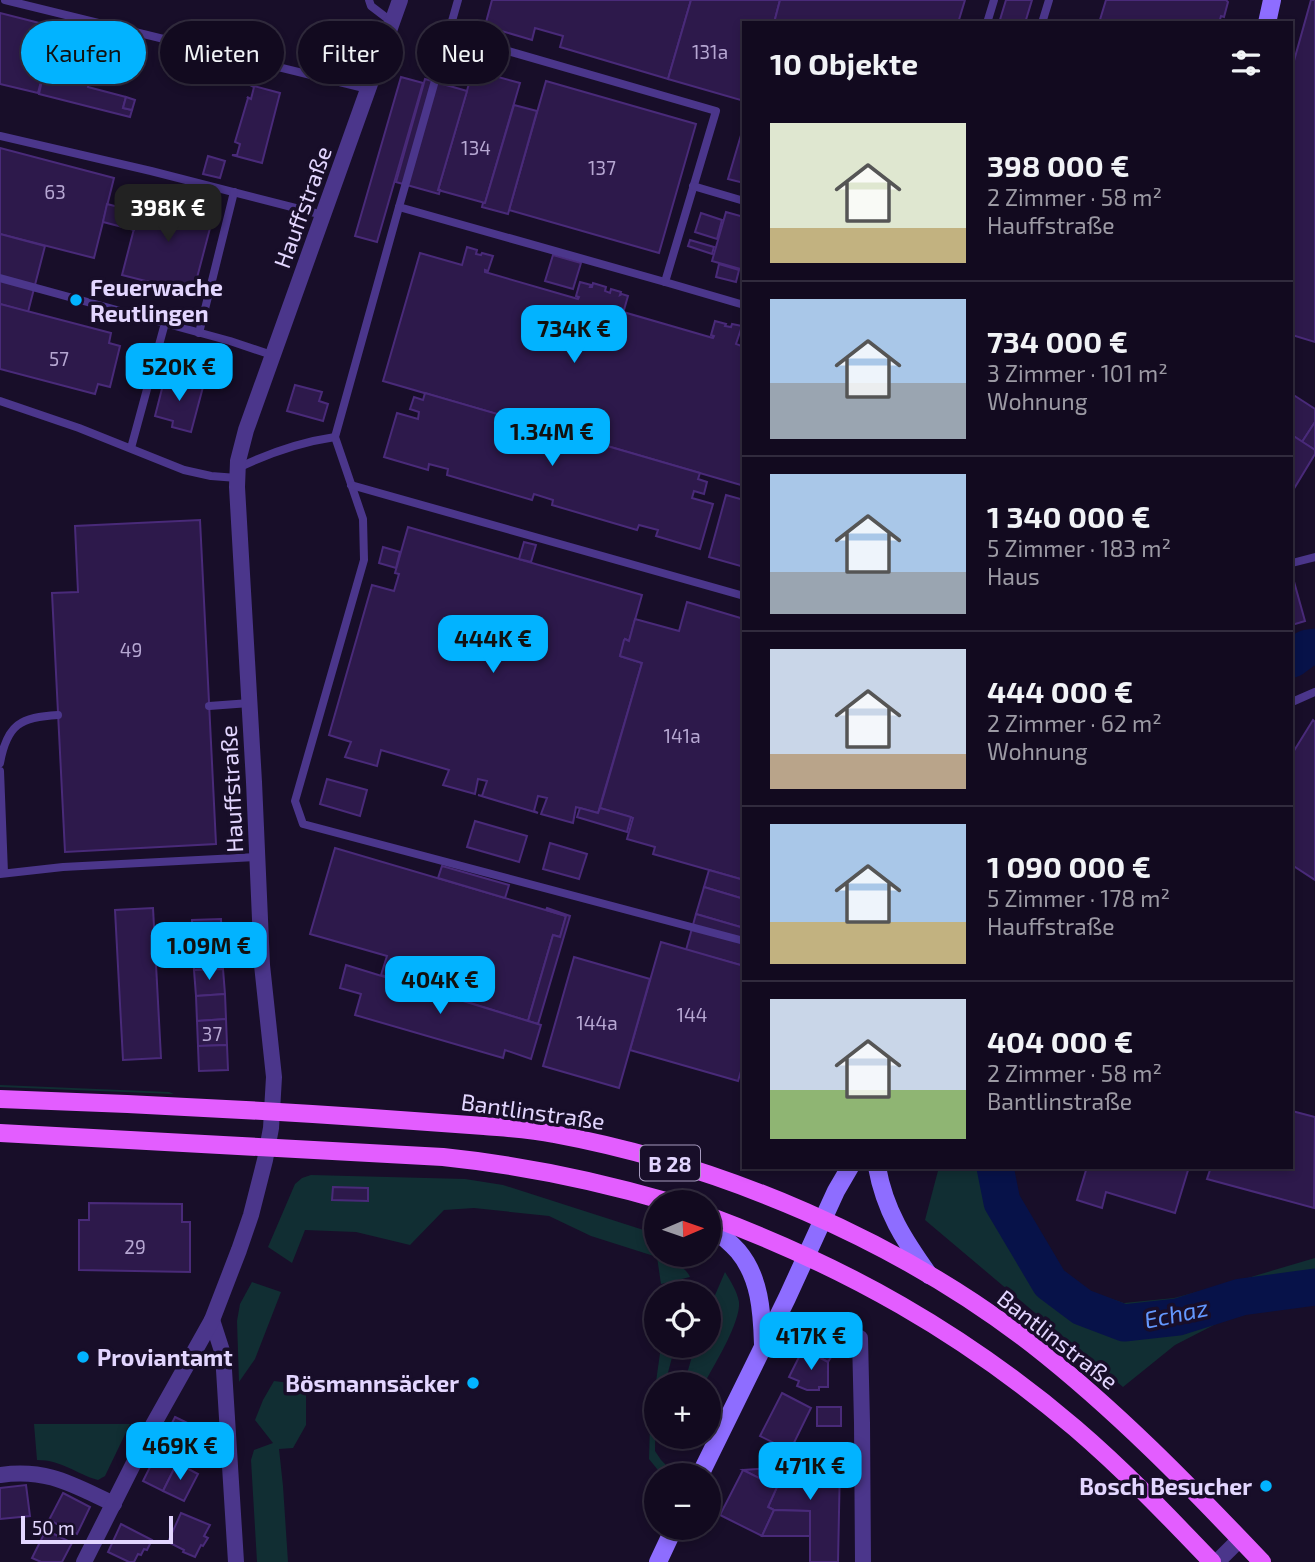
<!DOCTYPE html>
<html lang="de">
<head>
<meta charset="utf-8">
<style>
  body { margin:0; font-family:"Exo 2",sans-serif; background:#1f182c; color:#f1f3f6; height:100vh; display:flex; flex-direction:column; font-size:26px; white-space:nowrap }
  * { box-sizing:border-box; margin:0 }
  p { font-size:23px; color:#9c9aa4 }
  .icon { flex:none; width:38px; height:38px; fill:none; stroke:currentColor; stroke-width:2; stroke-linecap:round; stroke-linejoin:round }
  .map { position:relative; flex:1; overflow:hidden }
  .details { position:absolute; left:742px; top:21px; width:551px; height:1148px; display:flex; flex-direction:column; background:#120a1f; border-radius:0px; box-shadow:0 4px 10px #0003,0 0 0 2px #312b3d }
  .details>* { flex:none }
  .banner { position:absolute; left:21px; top:21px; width:616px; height:63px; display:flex; gap:14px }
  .needle { width:46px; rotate:88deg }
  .controls { position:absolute; left:644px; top:1190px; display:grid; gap:14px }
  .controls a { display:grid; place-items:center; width:77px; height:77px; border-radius:50%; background:#120a1f; box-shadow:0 4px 10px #0003,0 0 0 2px #312b3d; font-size:35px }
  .scale { position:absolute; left:21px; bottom:18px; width:152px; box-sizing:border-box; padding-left:7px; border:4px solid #e3d6ff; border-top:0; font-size:19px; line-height:24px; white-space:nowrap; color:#e3d6ff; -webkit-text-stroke:5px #180e29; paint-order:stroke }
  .price { position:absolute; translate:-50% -60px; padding:0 16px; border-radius:14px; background:#02b3ff; color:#111; font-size:23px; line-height:46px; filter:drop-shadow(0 2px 4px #0008) }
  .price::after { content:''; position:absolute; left:50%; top:42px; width:21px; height:16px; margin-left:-10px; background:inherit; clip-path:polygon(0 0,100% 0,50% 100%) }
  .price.active { background:#222; color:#fff }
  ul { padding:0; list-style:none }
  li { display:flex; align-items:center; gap:21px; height:175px; padding:0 28px }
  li+li { border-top:2px solid #312b3d }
  li span { display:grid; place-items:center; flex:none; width:196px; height:140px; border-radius:0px; color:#555 }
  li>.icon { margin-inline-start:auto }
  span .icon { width:84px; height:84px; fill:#fffc; stroke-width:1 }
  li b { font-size:30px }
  h2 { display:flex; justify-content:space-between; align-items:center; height:84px; padding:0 28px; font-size:30px }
  .chip { padding:0 24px; border-radius:32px; background:#120a1f; box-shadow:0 4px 10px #0003,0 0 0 2px #312b3d; font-size:24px; line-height:63px }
  .chip.active { background:#02b3ff; color:#111 }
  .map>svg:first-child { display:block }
  .green { fill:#112e33 }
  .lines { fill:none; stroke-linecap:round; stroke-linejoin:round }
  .river { stroke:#071249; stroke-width:37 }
  .building { fill:#2d194b; stroke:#492a79; stroke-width:2 }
  .lane { stroke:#4b368b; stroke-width:8 }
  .street { stroke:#4b368b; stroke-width:16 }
  .secondary { stroke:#8e6dff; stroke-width:18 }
  .primary { stroke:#e35dff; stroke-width:18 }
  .poi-dot { fill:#02b3ff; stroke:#180e29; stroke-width:2.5 }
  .labels { text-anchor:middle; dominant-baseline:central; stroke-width:7; stroke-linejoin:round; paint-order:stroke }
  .number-label { font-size:19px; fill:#b6a7d2 }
  .shield { fill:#180e29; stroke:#a69abf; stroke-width:2 }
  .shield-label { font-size:21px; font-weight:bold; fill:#e3d6ff }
  .street-label { font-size:23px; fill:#e3d6ff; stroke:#180e29 }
  .poi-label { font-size:23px; font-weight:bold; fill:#e3d6ff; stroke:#180e29; text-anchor:start }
  .water-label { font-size:24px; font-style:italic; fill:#6498ff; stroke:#180e29 }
</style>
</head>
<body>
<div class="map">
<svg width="1315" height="1562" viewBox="0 0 1315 1562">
  <rect width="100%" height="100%" fill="#180e29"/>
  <g class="green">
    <polygon points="0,1085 169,1092 174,1094 0,1087"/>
    <polygon points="939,1167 1013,1167 1019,1198 1063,1273 1088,1291 1124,1303 1174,1298 1234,1282 1315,1258 1315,1302 1310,1300 1247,1308 1175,1345 1123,1387 925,1220"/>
    <path d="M311,1175L465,1179L503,1185L656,1234V1255H670C677,1267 685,1266 690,1277L661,1284L657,1257L591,1236L549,1216L474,1208L444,1210L410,1245L356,1232L305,1230L292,1263L268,1247L295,1184L302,1178Z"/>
    <path d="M725,1272C731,1282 737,1291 739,1302C741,1322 714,1365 704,1384L699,1382L698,1384H684L695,1346H709V1309Z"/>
    <polygon points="252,1282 281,1292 255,1359 239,1382 237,1321 240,1304"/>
    <polygon points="661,1346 675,1346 665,1384 656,1384 655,1451 661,1460 673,1472 673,1475 662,1475 649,1459 650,1425"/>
    <polygon points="274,1381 306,1385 306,1425 293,1448 279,1449 283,1486 288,1562 257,1562 251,1460 254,1450 273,1443 255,1420 263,1400"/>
    <path d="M34,1424H130L105,1476L98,1480C76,1474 62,1460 37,1460Z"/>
  </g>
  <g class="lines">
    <g class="river">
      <polyline points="1292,659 1307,648 1315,647"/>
      <polyline points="995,1167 1002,1202 1050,1283 1082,1307 1124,1323 1178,1317 1241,1297 1315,1287"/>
    </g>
  </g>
  <g class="building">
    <polygon points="492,0 691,0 668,79 560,47 563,36 535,28 532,40 485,26"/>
    <polygon points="691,0 780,0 774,23 744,23 744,101 668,79"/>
    <polygon points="780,0 965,0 958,23 774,23"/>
    <polygon points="1006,0 1032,0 1025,23 999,23"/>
    <polygon points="1106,0 1226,0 1228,2 1224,17 1221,16 1219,23 1099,23"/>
    <polygon points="1311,0 1315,0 1315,342 1292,335 1292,68"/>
    <polygon points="0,13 55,27 38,93 0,84"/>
    <polygon points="55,27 62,29 57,47 50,45"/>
    <polygon points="473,70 520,83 485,203 438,190"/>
    <polygon points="69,73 90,79 88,87 126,97 123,108 132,110 130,117 39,94 43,76 67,82"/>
    <polygon points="401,77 423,83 377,242 355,236"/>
    <polygon points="425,79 467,91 438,190 440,190 439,194 396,182"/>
    <polygon points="546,81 696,124 659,253 509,210"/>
    <polygon points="250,85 280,93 262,163 232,155 237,155 240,144 235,142 248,98 247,97 251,99 254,87"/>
    <polygon points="126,97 135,100 132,110 123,108"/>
    <polygon points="514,105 537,111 508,214 482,207 483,203 485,203"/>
    <polygon points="744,125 744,183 728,179"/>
    <polygon points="0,148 114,178 94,258 0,234"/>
    <polygon points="208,156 225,161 220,178 203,174"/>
    <polygon points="143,194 214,213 193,293 122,275"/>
    <polygon points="107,204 138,212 134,230 103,222"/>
    <polygon points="726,212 744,217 744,270 712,261"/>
    <polygon points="701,213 722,220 717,239 695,232"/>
    <polygon points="0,234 45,246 28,312 0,304"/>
    <polygon points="690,240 714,247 712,254 688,246"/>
    <polygon points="467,247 477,250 476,254 481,255 482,253 493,256 488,271 485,270 485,272 578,299 579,297 576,296 580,282 591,285 590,287 592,287 593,283 606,287 605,291 610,293 611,289 621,292 620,295 622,294 628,296 624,310 621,309 620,311 713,338 714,336 711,335 715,321 726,324 725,326 731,327 732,324 742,326 736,344 744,347 744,477 741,485 383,381 420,253 462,265"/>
    <polygon points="553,255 581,263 573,289 545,281"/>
    <polygon points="719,264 739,270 736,282 716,277"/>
    <polygon points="0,304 111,333 109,343 120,346 110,387 98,384 95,394 0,369"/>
    <polygon points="188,365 208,370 203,387 184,382"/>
    <polygon points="165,377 203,387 191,432 172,427 173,421 155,416"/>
    <polygon points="295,385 322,392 319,401 328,404 323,421 287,411"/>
    <polygon points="425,393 700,473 698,479 707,482 704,494 694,491 692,498 713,504 700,549 656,536 658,530 639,525 637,530 552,505 553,500 534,494 532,500 447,475 448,469 429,464 428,470 384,457 397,413 418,419 419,412 410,409 414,397 423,400"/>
    <polygon points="1292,394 1315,409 1315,422 1302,442 1292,435"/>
    <polygon points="1315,422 1315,450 1302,442"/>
    <polygon points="1292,435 1315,450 1315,454 1292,492"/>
    <polygon points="726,495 744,500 744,567 709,557"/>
    <polygon points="200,520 216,844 65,852 52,593 78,592 75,526"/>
    <polygon points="408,527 642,595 629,641 625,639 620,656 642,663 598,813 576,807 573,823 541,814 547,798 538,796 534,811 538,813 478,795 482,796 487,781 478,779 475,794 443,785 449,770 381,750 377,766 345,757 351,742 329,735 372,585 394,591 399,574 395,573"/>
    <polygon points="524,542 536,545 531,562 519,559"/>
    <polygon points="383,547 400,552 396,568 379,563"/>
    <polygon points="1292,578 1293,578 1305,621 1292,625"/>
    <polygon points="687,602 744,619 744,880 653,854 655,847 627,839 633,818 600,808 642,663 620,656 624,640 625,639 629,641 635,619 679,631"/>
    <polygon points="1313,720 1315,722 1315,880 1292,865 1292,754"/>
    <polygon points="327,779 367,790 360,816 320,804"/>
    <polygon points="580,808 598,813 600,808 631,817 627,832 577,817"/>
    <polygon points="475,821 527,836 519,862 467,847"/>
    <polygon points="550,843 587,854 579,879 543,869"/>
    <polygon points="335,848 566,916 560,937 553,935 528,1021 381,975 387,956 310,934"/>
    <polygon points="442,866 509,885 505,898 438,878"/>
    <polygon points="709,870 744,880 744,899 704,887"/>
    <polygon points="704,887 744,899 744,928 696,914"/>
    <polygon points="153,908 161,1058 123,1060 115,910"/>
    <polygon points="547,908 570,916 538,1024 528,1021 553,935 560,937 566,916 546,910"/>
    <polygon points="696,914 744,928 744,966 686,950"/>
    <polygon points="221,919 222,944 193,945 192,920"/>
    <polygon points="661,942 744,966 744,1061 738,1081 630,1050"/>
    <polygon points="222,944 223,969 194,970 193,945"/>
    <polygon points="574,957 650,979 619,1088 543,1066"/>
    <polygon points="346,965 541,1025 531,1059 505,1050 503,1058 355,1015 361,994 340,988"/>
    <polygon points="223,969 225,994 196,996 194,970"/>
    <polygon points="225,994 226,1019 197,1021 196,996"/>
    <polygon points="226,1019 227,1045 198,1046 197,1021"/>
    <polygon points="227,1045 228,1070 199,1071 198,1046"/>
    <polygon points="1292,1111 1315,1117 1314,1208 1207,1179 1211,1167 1292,1167"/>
    <polygon points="1087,1167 1189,1167 1175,1213 1106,1192 1102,1208 1077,1200"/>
    <polygon points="333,1187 368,1188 368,1201 332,1200"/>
    <polygon points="89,1203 182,1204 182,1222 190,1222 190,1272 79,1270 79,1220 89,1220"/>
    <polygon points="823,1326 835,1330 843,1338 828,1362 811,1353 813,1349 802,1344 810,1331 815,1328"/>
    <polygon points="803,1349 828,1362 828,1387 819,1387 819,1390 807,1390 797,1386 799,1381 789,1377"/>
    <polygon points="782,1393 811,1408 790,1451 760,1436"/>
    <rect x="817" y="1407" width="24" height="19"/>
    <polygon points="175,1417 202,1430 189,1458 161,1445"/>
    <polygon points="157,1453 177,1463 163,1491 143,1481"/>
    <polygon points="177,1463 198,1474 184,1501 163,1491"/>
    <polygon points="840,1463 838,1562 810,1562 810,1511 774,1510 768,1507 777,1487 743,1470"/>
    <polygon points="743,1470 777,1487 768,1507 774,1510 762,1536 720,1515"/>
    <polygon points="26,1485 30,1516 0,1519 0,1488"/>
    <polygon points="63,1493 90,1507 77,1534 49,1520"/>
    <polygon points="774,1510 810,1511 810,1536 762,1536"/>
    <polygon points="181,1513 210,1525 204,1536 208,1538 203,1546 201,1545 195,1557 183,1552 184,1550 168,1542"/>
    <polygon points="121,1524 152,1540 147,1550 144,1549 141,1555 138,1554 134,1562 129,1562 108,1552"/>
    <polygon points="46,1530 72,1543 62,1562 41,1562 32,1558"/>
  </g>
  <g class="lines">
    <g class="lane">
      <polyline points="5,0 368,89"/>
      <polyline points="369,0 371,6 392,22"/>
      <polyline points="458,0 399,207 665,282 744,305"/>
      <polyline points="987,23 994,0"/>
      <polyline points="1042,23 1049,0"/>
      <polyline points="449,34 716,111 665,282"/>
      <polyline points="0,136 151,171 323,215"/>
      <polyline points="693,186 744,201"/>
      <polyline points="399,207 335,437 363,519 364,560 295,801 303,824 744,941"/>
      <polyline points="0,278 230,341 272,355"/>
      <polyline points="199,333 234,192"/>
      <polyline points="0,401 79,428 184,470 211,476 237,478"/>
      <polyline points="131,448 165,323"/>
      <path d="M238,468C269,453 301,442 335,437"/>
      <polyline points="351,485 744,596"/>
      <polyline points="1292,563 1315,557"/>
      <polyline points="1292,702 1315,692"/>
      <polyline points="209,706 250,703"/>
      <path d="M0,763C7,724 21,717 58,715"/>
      <polyline points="0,771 4,873"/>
      <polyline points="0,874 63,867 257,857"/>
    </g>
    <g class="street">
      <polyline points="212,1320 223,1354 236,1562"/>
      <polyline points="860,1338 862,1423 863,1562"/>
      <path d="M0,1475C47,1468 73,1485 114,1504"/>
      <polyline points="84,1562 153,1425 212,1320 239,1250 251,1215 265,1160 271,1128 274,1077 262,965 254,782 237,487 238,461 246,430 400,0"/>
      <polyline points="1217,1562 1240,1539"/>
    </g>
    <g class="secondary">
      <polyline points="1267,23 1272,0"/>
      <path d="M877,1167C885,1211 904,1240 929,1275"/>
      <path d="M709,1225C719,1233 729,1241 738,1251C760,1277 762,1312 763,1344"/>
      <polyline points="700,1475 787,1298 836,1191 850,1167"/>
      <polyline points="658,1562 674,1528"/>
    </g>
    <g class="primary">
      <path d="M0,1099C120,1103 239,1109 358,1117C400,1120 442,1123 484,1126C508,1128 531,1129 554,1134C721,1165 898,1240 1033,1345C1116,1410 1190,1486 1262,1562"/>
      <path d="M0,1133L443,1157C520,1165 594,1180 669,1202"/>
      <path d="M709,1216C846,1267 963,1333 1075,1428C1124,1470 1168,1516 1212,1562"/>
    </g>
  </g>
  <g class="poi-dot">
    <circle cx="76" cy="300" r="7"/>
    <circle cx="83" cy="1357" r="7"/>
    <circle cx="473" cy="1383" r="7"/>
    <circle cx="1266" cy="1486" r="7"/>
  </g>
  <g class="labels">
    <g class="number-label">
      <text x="710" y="51">131a</text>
      <text x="476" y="147">134</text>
      <text x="602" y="167">137</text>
      <text x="55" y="191">63</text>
      <text x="59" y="358">57</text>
      <text x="131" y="649">49</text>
      <text x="682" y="735">141a</text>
      <text x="692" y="1014">144</text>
      <text x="597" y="1022">144a</text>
      <text x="212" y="1033">37</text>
      <text x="135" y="1246">29</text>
    </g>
    <rect class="shield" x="640" y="1145.5" width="60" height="35" rx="5"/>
    <g class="shield-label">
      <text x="670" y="1163">B 28</text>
    </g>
    <g class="street-label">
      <text transform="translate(302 207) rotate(-70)">Hauffstraße</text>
      <text transform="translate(231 789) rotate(-93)">Hauffstraße</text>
      <text transform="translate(533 1111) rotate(8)">Bantlinstraße</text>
      <text transform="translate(1058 1339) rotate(38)">Bantlinstraße</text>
    </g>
    <g class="poi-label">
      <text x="90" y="287">Feuerwache<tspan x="90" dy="26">Reutlingen</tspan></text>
      <text x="97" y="1357">Proviantamt</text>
      <text x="459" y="1383" text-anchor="end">Bösmannsäcker</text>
      <text x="1252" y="1486" text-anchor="end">Bosch Besucher</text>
    </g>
    <g class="water-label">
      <text transform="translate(1176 1313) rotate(-12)">Echaz</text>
    </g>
  </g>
</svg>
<div class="controls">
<a><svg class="needle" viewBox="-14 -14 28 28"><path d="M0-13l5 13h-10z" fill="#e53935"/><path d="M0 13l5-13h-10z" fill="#9c9aa4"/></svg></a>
<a><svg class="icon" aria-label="locate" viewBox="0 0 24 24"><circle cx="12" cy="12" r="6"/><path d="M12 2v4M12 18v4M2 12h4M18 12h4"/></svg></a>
<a>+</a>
<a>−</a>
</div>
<div class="scale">50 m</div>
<b class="price active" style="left:168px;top:244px">398K €</b>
<b class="price" style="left:574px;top:365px">734K €</b>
<b class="price" style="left:179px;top:403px">520K €</b>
<b class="price" style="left:552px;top:468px">1.34M €</b>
<b class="price" style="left:493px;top:675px">444K €</b>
<b class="price" style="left:209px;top:982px">1.09M €</b>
<b class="price" style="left:440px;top:1016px">404K €</b>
<b class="price" style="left:811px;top:1372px">417K €</b>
<b class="price" style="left:180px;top:1482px">469K €</b>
<b class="price" style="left:810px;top:1502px">471K €</b>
<div class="banner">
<a class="chip active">Kaufen</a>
<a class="chip">Mieten</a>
<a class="chip">Filter</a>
<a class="chip">Neu</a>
</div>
<section class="details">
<h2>10 Objekte<svg class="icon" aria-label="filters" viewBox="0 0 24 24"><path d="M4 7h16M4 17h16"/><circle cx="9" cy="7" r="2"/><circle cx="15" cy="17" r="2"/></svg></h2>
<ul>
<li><span style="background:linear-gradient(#dfe7d0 75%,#c2b280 0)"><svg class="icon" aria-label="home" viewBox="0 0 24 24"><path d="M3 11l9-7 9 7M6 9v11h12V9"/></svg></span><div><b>398 000 €</b><p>2 Zimmer · 58 m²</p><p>Hauffstraße</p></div></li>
<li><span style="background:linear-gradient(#a9c7e8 60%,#9aa5b1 0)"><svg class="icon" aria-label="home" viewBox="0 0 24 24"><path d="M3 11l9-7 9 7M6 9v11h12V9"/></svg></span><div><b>734 000 €</b><p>3 Zimmer · 101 m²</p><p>Wohnung</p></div></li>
<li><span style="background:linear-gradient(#a9c7e8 70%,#9aa5b1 0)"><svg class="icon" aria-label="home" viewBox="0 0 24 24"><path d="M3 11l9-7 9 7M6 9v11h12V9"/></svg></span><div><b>1 340 000 €</b><p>5 Zimmer · 183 m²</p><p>Haus</p></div></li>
<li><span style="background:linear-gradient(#c9d6e8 75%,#b9a48a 0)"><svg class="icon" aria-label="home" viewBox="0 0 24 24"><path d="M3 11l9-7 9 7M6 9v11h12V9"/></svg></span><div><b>444 000 €</b><p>2 Zimmer · 62 m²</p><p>Wohnung</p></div></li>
<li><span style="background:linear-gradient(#a9c7e8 70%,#c2b280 0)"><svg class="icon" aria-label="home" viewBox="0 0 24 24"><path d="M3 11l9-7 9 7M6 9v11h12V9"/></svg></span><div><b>1 090 000 €</b><p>5 Zimmer · 178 m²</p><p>Hauffstraße</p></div></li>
<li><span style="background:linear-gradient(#c9d6e8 65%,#8fb573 0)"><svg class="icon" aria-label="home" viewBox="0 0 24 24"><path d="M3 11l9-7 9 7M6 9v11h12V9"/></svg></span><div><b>404 000 €</b><p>2 Zimmer · 58 m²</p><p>Bantlinstraße</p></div></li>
</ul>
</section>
</div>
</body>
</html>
